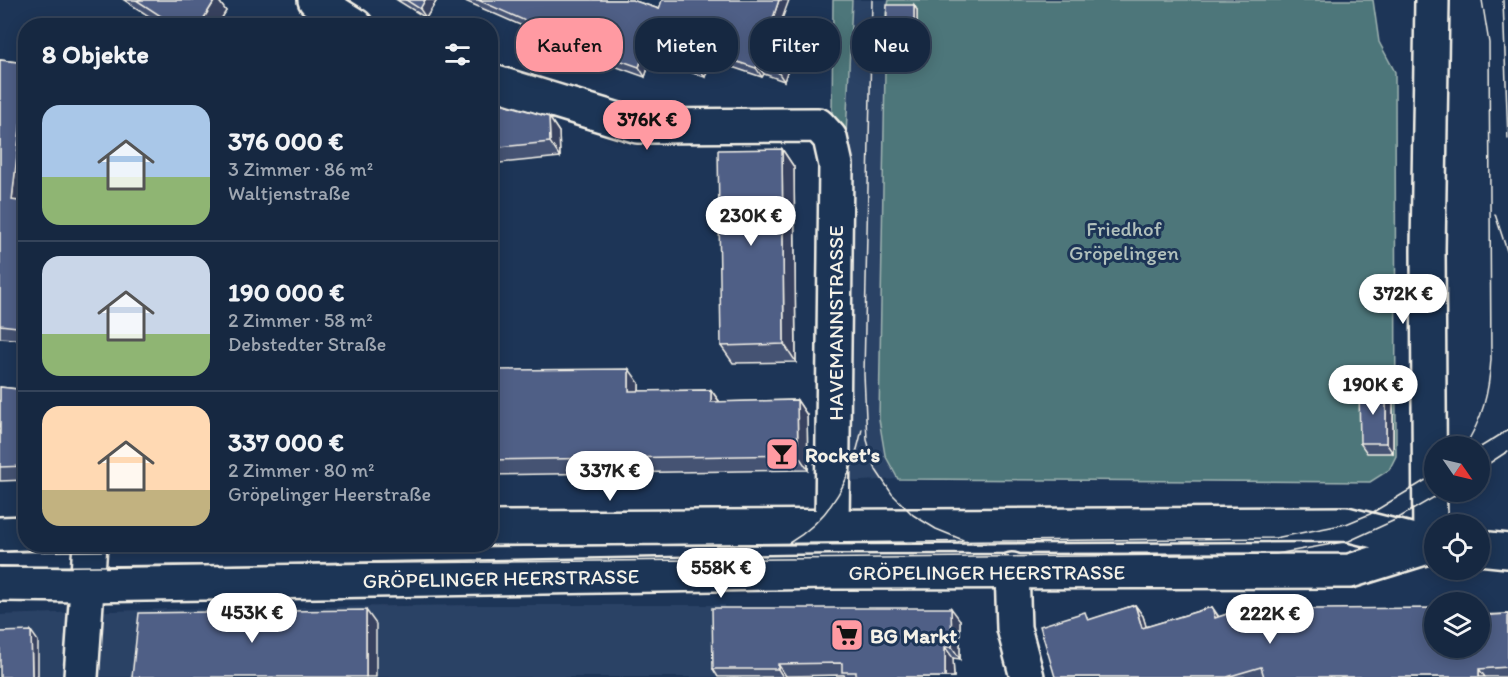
<!DOCTYPE html>
<html lang="de">
<head>
<meta charset="utf-8">
<style>
  body { margin:0; font-family:Itim,sans-serif; background:#23344c; color:#f1f3f6; height:100vh; display:flex; flex-direction:column; font-size:22px; white-space:nowrap }
  * { box-sizing:border-box; margin:0 }
  p { font-size:20px; color:#9ea6b1 }
  .icon { flex:none; width:33px; height:33px; fill:none; stroke:currentColor; stroke-width:2; stroke-linecap:round; stroke-linejoin:round }
  .map { position:relative; flex:1; overflow:hidden }
  .side { position:absolute; left:18px; top:18px; width:480px; height:534px; display:flex; flex-direction:column; background:#162841; border-radius:24px; box-shadow:0 3px 15px #0003,0 0 0 2px #35445a }
  .side>* { flex:none }
  .guide { position:absolute; left:516px; top:18px; width:570px; height:54px; display:flex; gap:12px }
  .needle { width:39px; rotate:124deg }
  .buttons { position:absolute; left:1424px; top:436px; display:grid; gap:12px }
  .buttons a { display:grid; place-items:center; width:66px; height:66px; border-radius:50%; background:#162841; box-shadow:0 3px 15px #0003,0 0 0 2px #35445a; font-size:30px }
  .price { position:absolute; translate:-50% -51px; padding:0 14px; border-radius:21px; background:#fff; color:#222; font-size:20px; line-height:39px; filter:drop-shadow(0 2px 3px #0008) }
  .price::after { content:''; position:absolute; left:50%; top:36px; width:18px; height:14px; margin-left:-9px; background:inherit; clip-path:polygon(0 0,100% 0,50% 100%) }
  .price.active { background:#ff9aa2; color:#111 }
  ul { padding:0; list-style:none }
  li { display:flex; align-items:center; gap:18px; height:150px; padding:0 24px }
  li+li { border-top:2px solid #35445a }
  li span { display:grid; place-items:center; flex:none; width:168px; height:120px; border-radius:18px; color:#555 }
  li>.icon { margin-inline-start:auto }
  span .icon { width:72px; height:72px; fill:#fffc; stroke-width:1 }
  li b { font-size:26px }
  h2 { display:flex; justify-content:space-between; align-items:center; height:72px; padding:0 24px; font-size:26px }
  .pill { padding:0 21px; border-radius:24px; background:#162841; box-shadow:0 3px 15px #0003,0 0 0 2px #35445a; font-size:21px; line-height:54px }
  .pill.active { background:#ff9aa2; color:#111 }
  .map>svg:first-child { display:block }
  .built { fill:#2c4265 }
  .green { fill:#4d767a; stroke:#a0b4b1; stroke-width:1.5 }
  .lines { fill:none; stroke-linecap:round; stroke-linejoin:round }
  .street-casing { stroke:#f4f1e8; stroke-width:38 }
  .secondary-casing { stroke:#f4f1e8; stroke-width:38 }
  .street { stroke:#1d3557; stroke-width:33 }
  .secondary { stroke:#1d3557; stroke-width:33 }
  .tram { stroke:#f4f1e8; stroke-width:1.5 }
  .wall { fill:#455273; stroke:#f4f1e8; stroke-width:1.5 }
  .shaded-wall { fill:#38425e; stroke:#f4f1e8; stroke-width:1.5 }
  .building { fill:#505f86; stroke:#f4f1e8; stroke-width:1.5 }
  .labels { text-anchor:middle; dominant-baseline:central; stroke-width:6; stroke-linejoin:round; paint-order:stroke }
  .park-label { font-size:21px; fill:#b1c0bc; stroke:#1d3557 }
  .street-label { font-size:21px; fill:#f4f1e8; stroke:#1d3557 }
  .poi-label { font-size:21px; font-weight:bold; fill:#f4f1e8; stroke:#1d3557; text-anchor:start }
</style>
</head>
<body>
<div class="map">
<svg width="1508" height="677" viewBox="0 0 1508 677">
  <rect width="100%" height="100%" fill="#1d3557"/>
  <filter id="ink" filterUnits="userSpaceOnUse"><feTurbulence type="fractalNoise" baseFrequency=".0167" numOctaves="2"/><feDisplacementMap in="SourceGraphic" scale="12" xChannelSelector="R" yChannelSelector="G"/><feConvolveMatrix kernelMatrix="1 2 1 2 8 2 1 2 1" color-interpolation-filters="sRGB"/></filter>
  <g filter="url(#ink)">
    <g class="built">
      <polygon points="852,0 889,0 886,13 885,455 898,479 843,482 840,376 848,52"/>
      <polygon points="477,605 725,605 725,677 0,677 0,615 171,609"/>
    </g>
    <g class="green">
      <polygon points="833,0 852,0 846,137 832,119"/>
      <polygon points="889,0 1373,0 1379,42 1395,72 1396,456 1389,470 1370,482 898,479 885,455 879,419 886,13"/>
    </g>
    <g class="lines">
      <defs>
        <g id="street">
          <polyline points="315,0 356,26"/>
          <polyline points="490,81 638,126 818,125 830,138 836,165 832,526"/>
          <polyline points="1012,570 1014,628 1027,677"/>
          <polyline points="81,677 90,544"/>
        </g>
        <g id="secondary">
          <polyline points="490,528 1346,524 1430,545"/>
          <polyline points="0,534 26,533"/>
          <polyline points="1430,545 1428,250 1432,0"/>
          <polyline points="1479,548 1508,551"/>
          <path id="s1" d="M0,584L87,585L830,572L1350,571L1434,545"/>
        </g>
      </defs>
      <use href="#street" class="street-casing"/>
      <use href="#secondary" class="secondary-casing"/>
      <use href="#street" class="street"/>
      <use href="#secondary" class="secondary"/>
      <g class="tram">
        <polyline points="872,0 864,374 867,440 876,470 892,494 913,515 936,529 963,540"/>
        <polyline points="1503,0 1508,139"/>
        <polyline points="1495,214 1508,254"/>
        <path d="M1464,447C1483,419 1489,392 1491,359L1489,43L1482,0"/>
        <polyline points="1479,448 1508,430"/>
        <polyline points="1479,470 1508,451"/>
        <path d="M789,543C832,518 852,477 862,429"/>
        <polyline points="0,552 1275,538 1346,524 1370,514 1434,475"/>
        <polyline points="0,567 1276,554 1349,541 1395,520 1443,492"/>
      </g>
    </g>
    <g class="wall">
      <polygon points="124,0 218,0 226,11 217,26 164,26"/>
      <polygon points="397,0 437,0 426,18"/>
      <polygon points="463,0 632,0 659,9 780,24 796,36 793,45 795,48 784,81 764,74 762,77 711,60 705,77 651,59 645,77 569,50 566,45"/>
      <polygon points="914,5 917,10 917,53 890,53 886,47"/>
      <polygon points="0,60 26,63 26,176 23,202 26,202 26,340 0,338"/>
      <polygon points="490,102 549,117 559,132 560,157 490,164"/>
      <polygon points="782,149 794,167 796,362 733,363 721,346"/>
      <polygon points="490,370 639,383 639,391 711,390 720,402 797,400 807,415 808,470 490,475"/>
      <polygon points="0,387 26,390 26,480 0,481"/>
      <polygon points="1386,389 1393,399 1393,453 1367,453 1360,443"/>
      <polygon points="1135,605 1143,616 1146,627 1212,607 1219,617 1245,608 1254,621 1508,614 1508,677 1055,677 1090,620"/>
      <polygon points="960,620 960,659 953,658 954,677 845,677 844,675 786,676 786,677 718,677 713,669"/>
    </g>
    <g class="shaded-wall">
      <polygon points="215,0 218,0 226,11 217,26 199,26"/>
      <polygon points="425,0 437,0 426,18 420,9"/>
      <polygon points="779,0 789,0 778,30 772,21"/>
      <polygon points="914,5 917,10 917,53 914,48"/>
      <polygon points="789,27 796,36 793,45 795,48 784,81 778,72"/>
      <polygon points="645,50 651,59 645,77 639,67"/>
      <polygon points="704,51 711,60 705,77 699,68"/>
      <polygon points="757,65 764,74 762,77 756,68"/>
      <polygon points="26,75 26,176 21,214 12,200"/>
      <polygon points="549,117 559,132 560,157 550,142"/>
      <polygon points="782,149 794,167 796,362 784,344"/>
      <polygon points="629,369 639,383 639,406 629,391"/>
      <polygon points="1386,389 1393,399 1393,453 1386,443"/>
      <polygon points="711,390 721,404 711,402"/>
      <polygon points="797,400 807,415 808,470 798,455"/>
      <polygon points="1135,605 1143,616 1150,639 1142,628"/>
      <polygon points="1212,607 1219,618 1215,618"/>
      <polygon points="951,608 960,620 960,659 952,647"/>
      <polygon points="1245,608 1253,619 1257,633 1250,622"/>
      <polygon points="1479,608 1487,619 1479,616"/>
      <polygon points="366,610 376,624 376,677 366,677"/>
      <polygon points="31,631 38,641 38,677 32,677"/>
      <polygon points="945,647 953,658 954,677 945,677"/>
      <polygon points="778,664 786,676 786,677 783,677 778,669"/>
      <polygon points="1479,669 1485,677 1479,677"/>
    </g>
    <g class="building">
      <polygon points="136,0 215,0 199,26 176,26"/>
      <polygon points="406,0 425,0 420,9"/>
      <polygon points="478,0 632,0 659,9 662,0 779,0 772,21 789,27 786,38 789,39 778,72 757,65 756,68 704,51 699,68 645,50 639,67 563,40 564,38"/>
      <polygon points="887,5 914,5 914,48 886,47"/>
      <polygon points="0,60 26,63 26,75 12,200 26,202 26,328 0,325"/>
      <polygon points="490,102 500,103 549,117 550,142 490,148"/>
      <polygon points="782,149 784,344 721,346 718,150"/>
      <polygon points="629,369 629,391 711,390 711,402 797,400 798,455 490,460 490,370"/>
      <polygon points="0,387 26,390 26,466 0,467"/>
      <polygon points="1359,389 1386,389 1386,443 1360,443"/>
      <polygon points="1135,605 1142,628 1212,607 1215,618 1245,608 1250,622 1315,609 1434,608 1434,648 1479,648 1479,608 1479,616 1508,614 1508,667 1479,669 1479,677 1264,677 1261,667 1227,677 1055,677 1040,626 1085,612 1088,620"/>
      <polygon points="712,608 951,608 952,647 945,647 945,677 856,677 856,672 842,672 842,663 778,664 778,669 713,669"/>
      <polygon points="366,610 366,677 132,677 139,613"/>
      <polygon points="31,631 32,677 0,677 0,632"/>
    </g>
  </g>
  <defs>
    <symbol id="bar-square" viewBox="-11 -11 22 22"><rect x="-9" y="-9" width="18" height="18" rx="4" fill="#ff9aa2" stroke="#1d3557"/><path d="M-6-5H6L.8 .8V4.5H3.5V6h-7V4.5H-.8V.8Z" fill="#111"/></symbol>
    <symbol id="supermarket-square" viewBox="-11 -11 22 22"><rect x="-9" y="-9" width="18" height="18" rx="4" fill="#ff9aa2" stroke="#1d3557"/><path d="M-6-5.5h2.5l.6 2H6L4.5 2H-2.5L-4.4-4H-6ZM-1.5 3.2a1.3 1.3 0 1 0 .1 0ZM3 3.2a1.3 1.3 0 1 0 .1 0Z" fill="#111"/></symbol>
  </defs>
  <g fill-rule="evenodd">
    <use href="#bar-square" x="763" y="435" width="38" height="38"/>
    <use href="#supermarket-square" x="828" y="616" width="38" height="38"/>
  </g>
  <g class="labels">
    <g class="park-label">
      <text x="1124" y="228">Friedhof<tspan x="1124" dy="24">Gröpelingen</tspan></text>
    </g>
    <g class="street-label">
      <text transform="translate(835 323) rotate(-90)">HAVEMANNSTRASSE</text>
      <text stroke="none"><textPath href="#s1" startOffset="987">GRÖPELINGER HEERSTRASSE</textPath></text>
      <text stroke="none"><textPath href="#s1" startOffset="501">GRÖPELINGER HEERSTRASSE</textPath></text>
    </g>
    <g class="poi-label">
      <text x="805" y="454">Rocket's</text>
      <text x="870" y="635">BG Markt</text>
    </g>
  </g>
</svg>
<div class="buttons">
<a><svg class="needle" viewBox="-14 -14 28 28"><path d="M0-13l5 13h-10z" fill="#e53935"/><path d="M0 13l5-13h-10z" fill="#9ea6b1"/></svg></a>
<a><svg class="icon" aria-label="locate" viewBox="0 0 24 24"><circle cx="12" cy="12" r="6"/><path d="M12 2v4M12 18v4M2 12h4M18 12h4"/></svg></a>
<a><svg class="icon" aria-label="layers" viewBox="0 0 24 24"><path d="M12 4l9 5-9 5-9-5zM3 14l9 5 9-5"/></svg></a>
</div>
<b class="price active" style="left:647px;top:151px">376K €</b>
<b class="price" style="left:751px;top:247px">230K €</b>
<b class="price" style="left:1403px;top:325px">372K €</b>
<b class="price" style="left:1373px;top:416px">190K €</b>
<b class="price" style="left:610px;top:502px">337K €</b>
<b class="price" style="left:721px;top:599px">558K €</b>
<b class="price" style="left:252px;top:644px">453K €</b>
<b class="price" style="left:1270px;top:645px">222K €</b>
<div class="guide">
<a class="pill active">Kaufen</a>
<a class="pill">Mieten</a>
<a class="pill">Filter</a>
<a class="pill">Neu</a>
</div>
<section class="side">
<h2>8 Objekte<svg class="icon" aria-label="filters" viewBox="0 0 24 24"><path d="M4 7h16M4 17h16"/><circle cx="9" cy="7" r="2"/><circle cx="15" cy="17" r="2"/></svg></h2>
<ul>
<li><span style="background:linear-gradient(#a9c7e8 60%,#8fb573 0)"><svg class="icon" aria-label="home" viewBox="0 0 24 24"><path d="M3 11l9-7 9 7M6 9v11h12V9"/></svg></span><div><b>376 000 €</b><p>3 Zimmer · 86 m²</p><p>Waltjenstraße</p></div></li>
<li><span style="background:linear-gradient(#c9d6e8 65%,#8fb573 0)"><svg class="icon" aria-label="home" viewBox="0 0 24 24"><path d="M3 11l9-7 9 7M6 9v11h12V9"/></svg></span><div><b>190 000 €</b><p>2 Zimmer · 58 m²</p><p>Debstedter Straße</p></div></li>
<li><span style="background:linear-gradient(#ffd9b3 70%,#c2b280 0)"><svg class="icon" aria-label="home" viewBox="0 0 24 24"><path d="M3 11l9-7 9 7M6 9v11h12V9"/></svg></span><div><b>337 000 €</b><p>2 Zimmer · 80 m²</p><p>Gröpelinger Heerstraße</p></div></li>
</ul>
</section>
</div>
</body>
</html>
